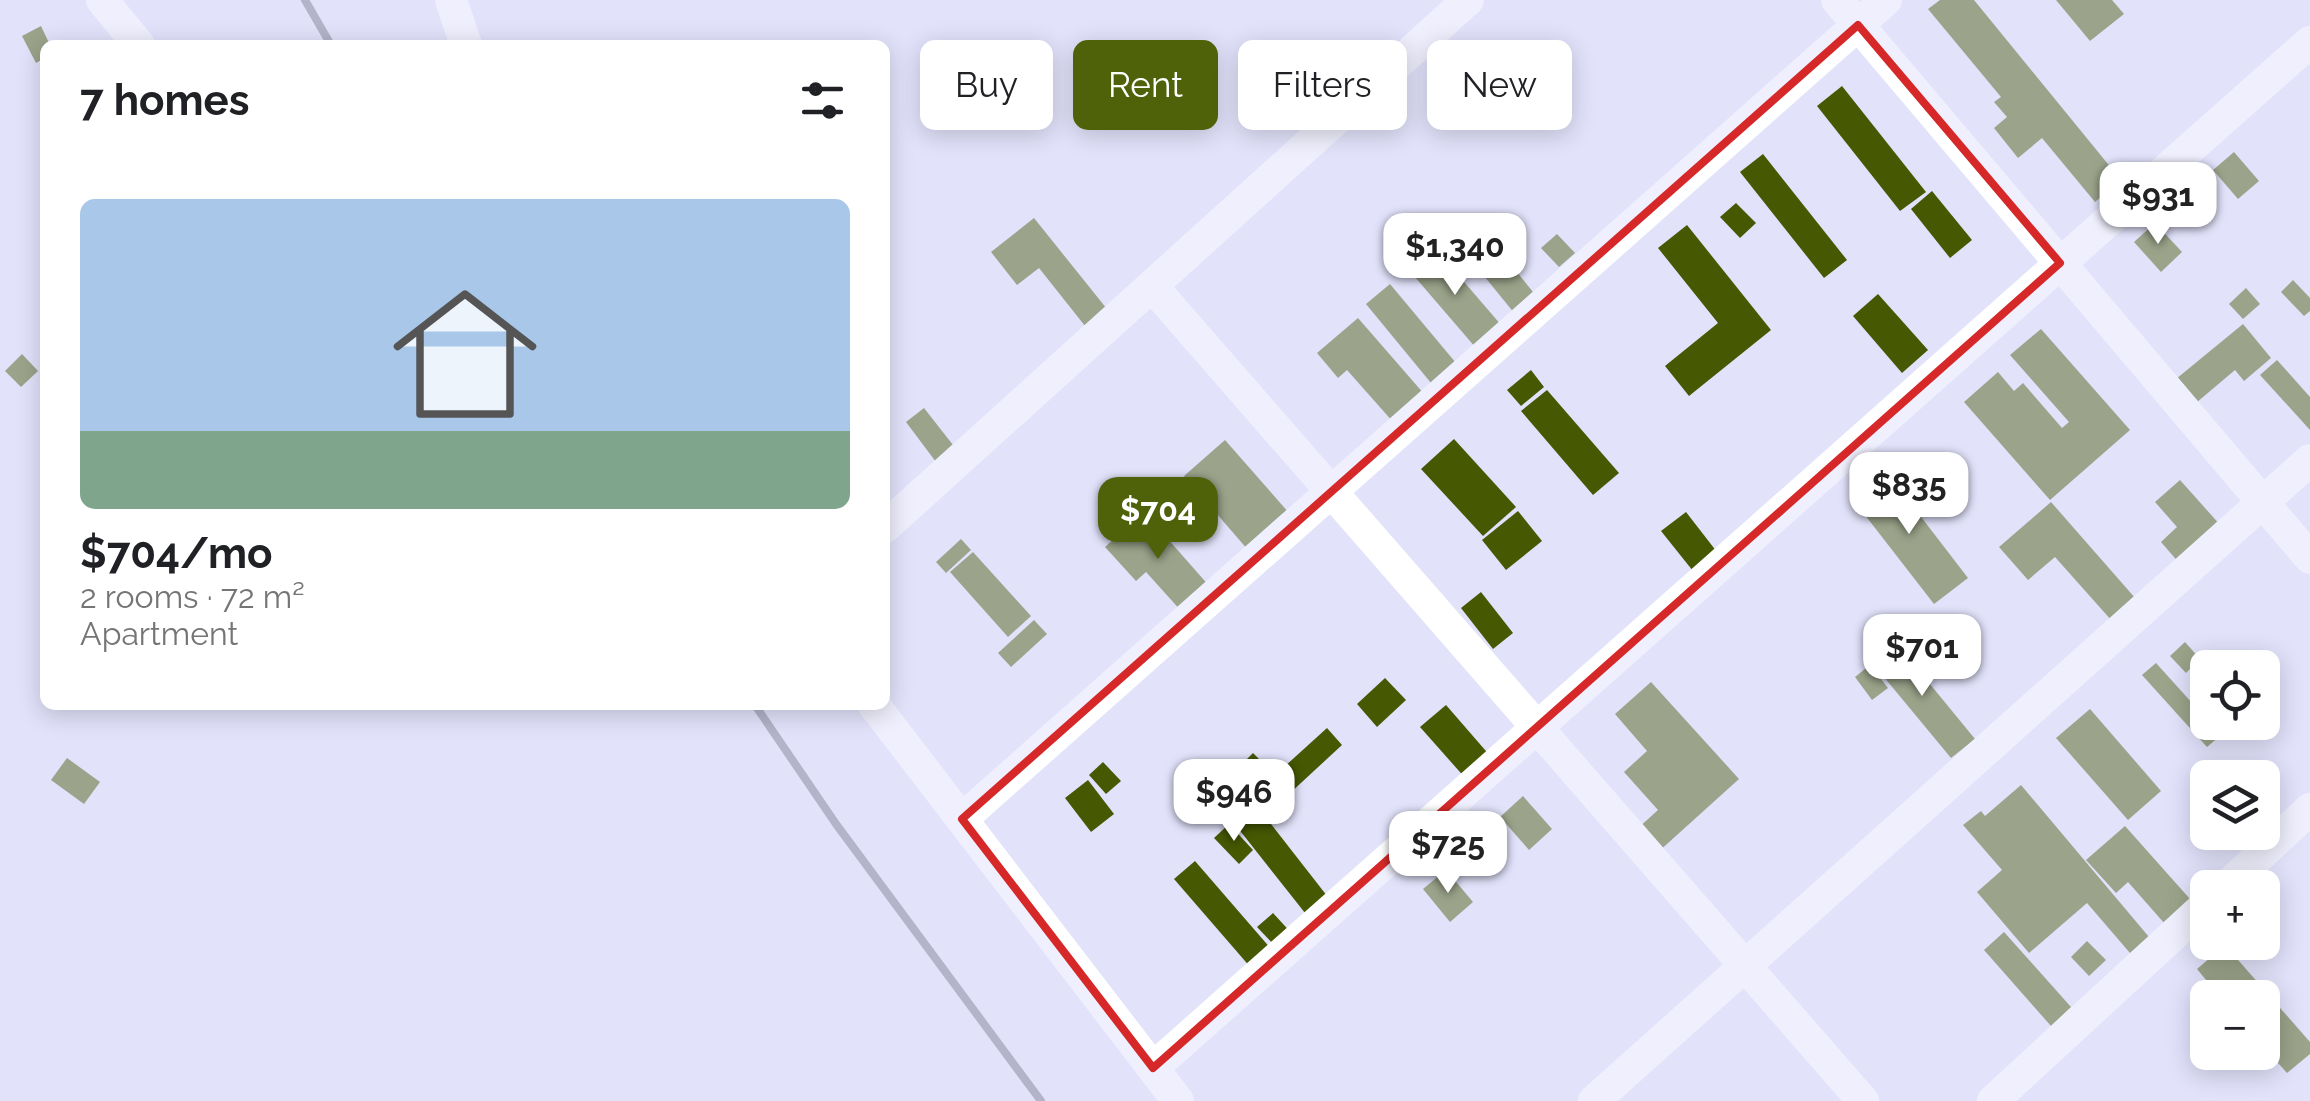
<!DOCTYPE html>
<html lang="en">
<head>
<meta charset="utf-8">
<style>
  body { margin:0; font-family:Raleway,sans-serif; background:#f2f2f2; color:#202124; height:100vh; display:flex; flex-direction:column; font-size:38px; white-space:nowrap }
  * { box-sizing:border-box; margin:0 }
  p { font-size:32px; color:#757577 }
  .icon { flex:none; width:55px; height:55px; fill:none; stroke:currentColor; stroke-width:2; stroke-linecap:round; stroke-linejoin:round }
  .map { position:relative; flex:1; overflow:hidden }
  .sheet { position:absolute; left:40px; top:40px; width:850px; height:670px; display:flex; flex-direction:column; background:#fff; border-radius:15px; box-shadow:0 5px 25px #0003 }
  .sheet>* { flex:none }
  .banner { position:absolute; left:920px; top:40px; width:950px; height:90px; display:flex; gap:20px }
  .tools { position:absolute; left:2190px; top:650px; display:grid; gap:20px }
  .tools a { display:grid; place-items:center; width:90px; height:90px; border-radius:15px; background:#fff; box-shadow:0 5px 25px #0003; font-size:50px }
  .price { position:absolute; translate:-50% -85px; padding:0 22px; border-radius:20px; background:#fff; color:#222; font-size:32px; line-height:65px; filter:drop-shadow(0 2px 5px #0008) }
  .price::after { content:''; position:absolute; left:50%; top:60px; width:30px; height:22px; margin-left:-15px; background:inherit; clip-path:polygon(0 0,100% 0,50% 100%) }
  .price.active { background:#4f6109; color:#fff }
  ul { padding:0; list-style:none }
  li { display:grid; align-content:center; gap:20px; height:530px; padding:0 40px }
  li+li { border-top:2px solid #e0e0e0 }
  li span { display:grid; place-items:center; height:310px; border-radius:15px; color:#555 }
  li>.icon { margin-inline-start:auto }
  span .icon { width:180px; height:180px; fill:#fffc; stroke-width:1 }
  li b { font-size:42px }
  h2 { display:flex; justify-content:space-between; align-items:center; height:120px; padding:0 40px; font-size:42px }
  .tag { padding:0 35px; border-radius:15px; background:#fff; box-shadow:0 5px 25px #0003; font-size:35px; line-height:90px }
  .tag.active { background:#4f6109; color:#fff }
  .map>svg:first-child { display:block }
  .building { fill:#465802 }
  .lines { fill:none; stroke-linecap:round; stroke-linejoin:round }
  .street { stroke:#fff; stroke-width:32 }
  .rail { stroke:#7a7a8c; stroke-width:8 }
  .marked { fill:none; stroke:#d62828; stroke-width:8; stroke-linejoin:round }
</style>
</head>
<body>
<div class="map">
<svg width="2310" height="1101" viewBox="0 0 2310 1101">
  <rect width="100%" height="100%" fill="#e2e2fb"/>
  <g class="building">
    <polygon points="1940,0 1974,0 2121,180 2095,202 2042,138 2018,158 1994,128 2007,117 1994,102 2001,97 1928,9"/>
    <polygon points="2056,0 2112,0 2124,14 2090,41"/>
    <polygon points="41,26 50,45 45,45 45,58 36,63 22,36"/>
    <polygon points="1842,86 1926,192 1900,211 1817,106"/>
    <polygon points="2234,152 2259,181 2238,199 2213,170"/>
    <polygon points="1763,154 1847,260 1824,278 1740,172"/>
    <polygon points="1932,191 1972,240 1950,258 1911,209"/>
    <polygon points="1736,203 1756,223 1740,238 1720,217"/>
    <polygon points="1471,215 1537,297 1515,314 1449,233"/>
    <polygon points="1034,218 1115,319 1093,336 1039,268 1017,285 991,252"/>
    <polygon points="2155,223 2182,252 2161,272 2134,242"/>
    <polygon points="1687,225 1771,330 1689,396 1665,366 1718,323 1658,248"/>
    <polygon points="1557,234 1575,253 1559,267 1541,248"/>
    <polygon points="1434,247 1502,326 1476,348 1408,269"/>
    <polygon points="2293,280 2310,298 2310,311 2304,316 2281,292"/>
    <polygon points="1390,284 1456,363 1431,383 1366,304"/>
    <polygon points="2246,288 2260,304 2243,319 2229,304"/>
    <polygon points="1878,294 1928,350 1902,373 1853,316"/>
    <polygon points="1358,318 1425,395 1394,423 1347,370 1338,378 1317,353"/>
    <polygon points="2243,324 2271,358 2244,381 2235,370 2196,403 2176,379"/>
    <polygon points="2041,329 2130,430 2050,500 1964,402 1998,372 2014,391 2023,383 2062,428 2069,422 2010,355"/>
    <polygon points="22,354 38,371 21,387 5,371"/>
    <polygon points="2277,360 2310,397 2310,430 2260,375"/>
    <polygon points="1531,370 1544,387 1521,406 1507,390"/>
    <polygon points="1547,390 1619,473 1593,495 1521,411"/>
    <polygon points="924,408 964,459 945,474 906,422"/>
    <polygon points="1454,439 1516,507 1483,536 1421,469"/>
    <polygon points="1225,440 1296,521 1255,558 1184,476"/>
    <polygon points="1885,470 1968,578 1934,604 1851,497"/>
    <polygon points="2180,480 2222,527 2180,564 2161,542 2177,527 2155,502"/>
    <polygon points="2051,502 2136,599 2112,621 2055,557 2028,580 1999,547"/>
    <polygon points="1518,511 1542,541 1506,570 1482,540"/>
    <polygon points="1144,512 1211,588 1183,613 1146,572 1136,581 1105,547"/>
    <polygon points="1686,512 1717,552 1693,571 1661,531"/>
    <polygon points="961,539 971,550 946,573 936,562"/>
    <polygon points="973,552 1031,616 1008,637 950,572"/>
    <polygon points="1481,592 1513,633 1493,649 1461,608"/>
    <polygon points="1034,620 1047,634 1011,667 998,653"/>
    <polygon points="1893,639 1975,739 1951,758 1869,659"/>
    <polygon points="2185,642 2200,659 2186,673 2170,656"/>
    <polygon points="2156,663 2221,735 2207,747 2142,675"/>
    <polygon points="1870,665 1888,688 1872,700 1855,677"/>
    <polygon points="1385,678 1406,700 1377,727 1357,704"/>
    <polygon points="1651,682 1739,779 1657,853 1636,830 1658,810 1624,772 1647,751 1615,714"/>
    <polygon points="1446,705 1492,758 1467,780 1420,727"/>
    <polygon points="2090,709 2161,791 2128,820 2056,738"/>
    <polygon points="1327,728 1342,745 1289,794 1273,777"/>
    <polygon points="1253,753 1270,770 1254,786 1237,769"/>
    <polygon points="67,758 100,782 84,804 51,780"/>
    <polygon points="1103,762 1121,781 1106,794 1089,775"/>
    <polygon points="1088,780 1114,814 1091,832 1065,798"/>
    <polygon points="2021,785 2149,937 2130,953 2087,903 2029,953 1977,892 2002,870 1963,825 1981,811 1985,816"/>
    <polygon points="1523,796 1552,829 1529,850 1500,817"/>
    <polygon points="1253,801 1331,901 1309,918 1230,818"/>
    <polygon points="1229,824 1253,850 1239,864 1214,838"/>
    <polygon points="2125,826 2198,908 2172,932 2128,882 2116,893 2086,860"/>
    <polygon points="1195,861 1279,958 1258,976 1174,879"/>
    <polygon points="1446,870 1473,902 1450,922 1423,889"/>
    <polygon points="1273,913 1295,937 1280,951 1257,927"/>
    <polygon points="2004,932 2071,1007 2051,1026 1984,950"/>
    <polygon points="2087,941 2106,960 2089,976 2071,957"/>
    <polygon points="2225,945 2310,1042 2310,1054 2287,1073 2262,1045 2262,998 2221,998 2197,969"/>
  </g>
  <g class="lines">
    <g class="street">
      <polyline points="102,0 139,45"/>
      <polyline points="451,0 466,45"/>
      <polyline points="1837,0 2310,558"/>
      <polyline points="1152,286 1863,1101"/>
      <polyline points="885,527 1468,0"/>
      <polyline points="874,705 1178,1101"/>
      <polyline points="962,819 1886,0"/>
      <polyline points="2225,888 2310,809"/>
      <polyline points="1153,1068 2310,42"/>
      <polyline points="1594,1101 2310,460"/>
      <polyline points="1993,1101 2208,903"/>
    </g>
    <g class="rail">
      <polyline points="305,0 331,45"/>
      <polyline points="755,705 836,824 1041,1101"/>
    </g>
  </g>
  <path d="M0 0H2310V1101H0ZM1858,25L2060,263L1153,1068L962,819Z" fill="#e2e2fb" fill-opacity=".55" fill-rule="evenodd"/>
  <path class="marked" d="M1858,25L2060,263L1153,1068L962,819Z"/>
</svg>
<div class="tools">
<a><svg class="icon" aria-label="locate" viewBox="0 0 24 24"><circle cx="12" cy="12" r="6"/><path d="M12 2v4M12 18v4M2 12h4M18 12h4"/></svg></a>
<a><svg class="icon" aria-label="layers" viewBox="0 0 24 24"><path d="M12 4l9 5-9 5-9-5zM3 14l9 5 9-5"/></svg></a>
<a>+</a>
<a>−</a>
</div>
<b class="price" style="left:2158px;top:247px">$931</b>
<b class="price" style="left:1455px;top:298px">$1,340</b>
<b class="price" style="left:1909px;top:537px">$835</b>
<b class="price active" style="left:1158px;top:562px">$704</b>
<b class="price" style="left:1922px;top:699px">$701</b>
<b class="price" style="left:1234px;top:844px">$946</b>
<b class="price" style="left:1448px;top:896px">$725</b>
<div class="banner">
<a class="tag">Buy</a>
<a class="tag active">Rent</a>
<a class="tag">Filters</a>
<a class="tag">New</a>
</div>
<section class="sheet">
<h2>7 homes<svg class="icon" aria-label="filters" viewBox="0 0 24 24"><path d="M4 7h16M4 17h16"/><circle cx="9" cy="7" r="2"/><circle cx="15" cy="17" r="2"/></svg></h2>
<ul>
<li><span style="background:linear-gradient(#a9c7e8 75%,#7fa58c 0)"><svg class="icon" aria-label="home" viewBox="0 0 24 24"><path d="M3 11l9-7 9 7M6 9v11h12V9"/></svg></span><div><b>$704/mo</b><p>2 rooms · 72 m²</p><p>Apartment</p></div></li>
</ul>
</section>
</div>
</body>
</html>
